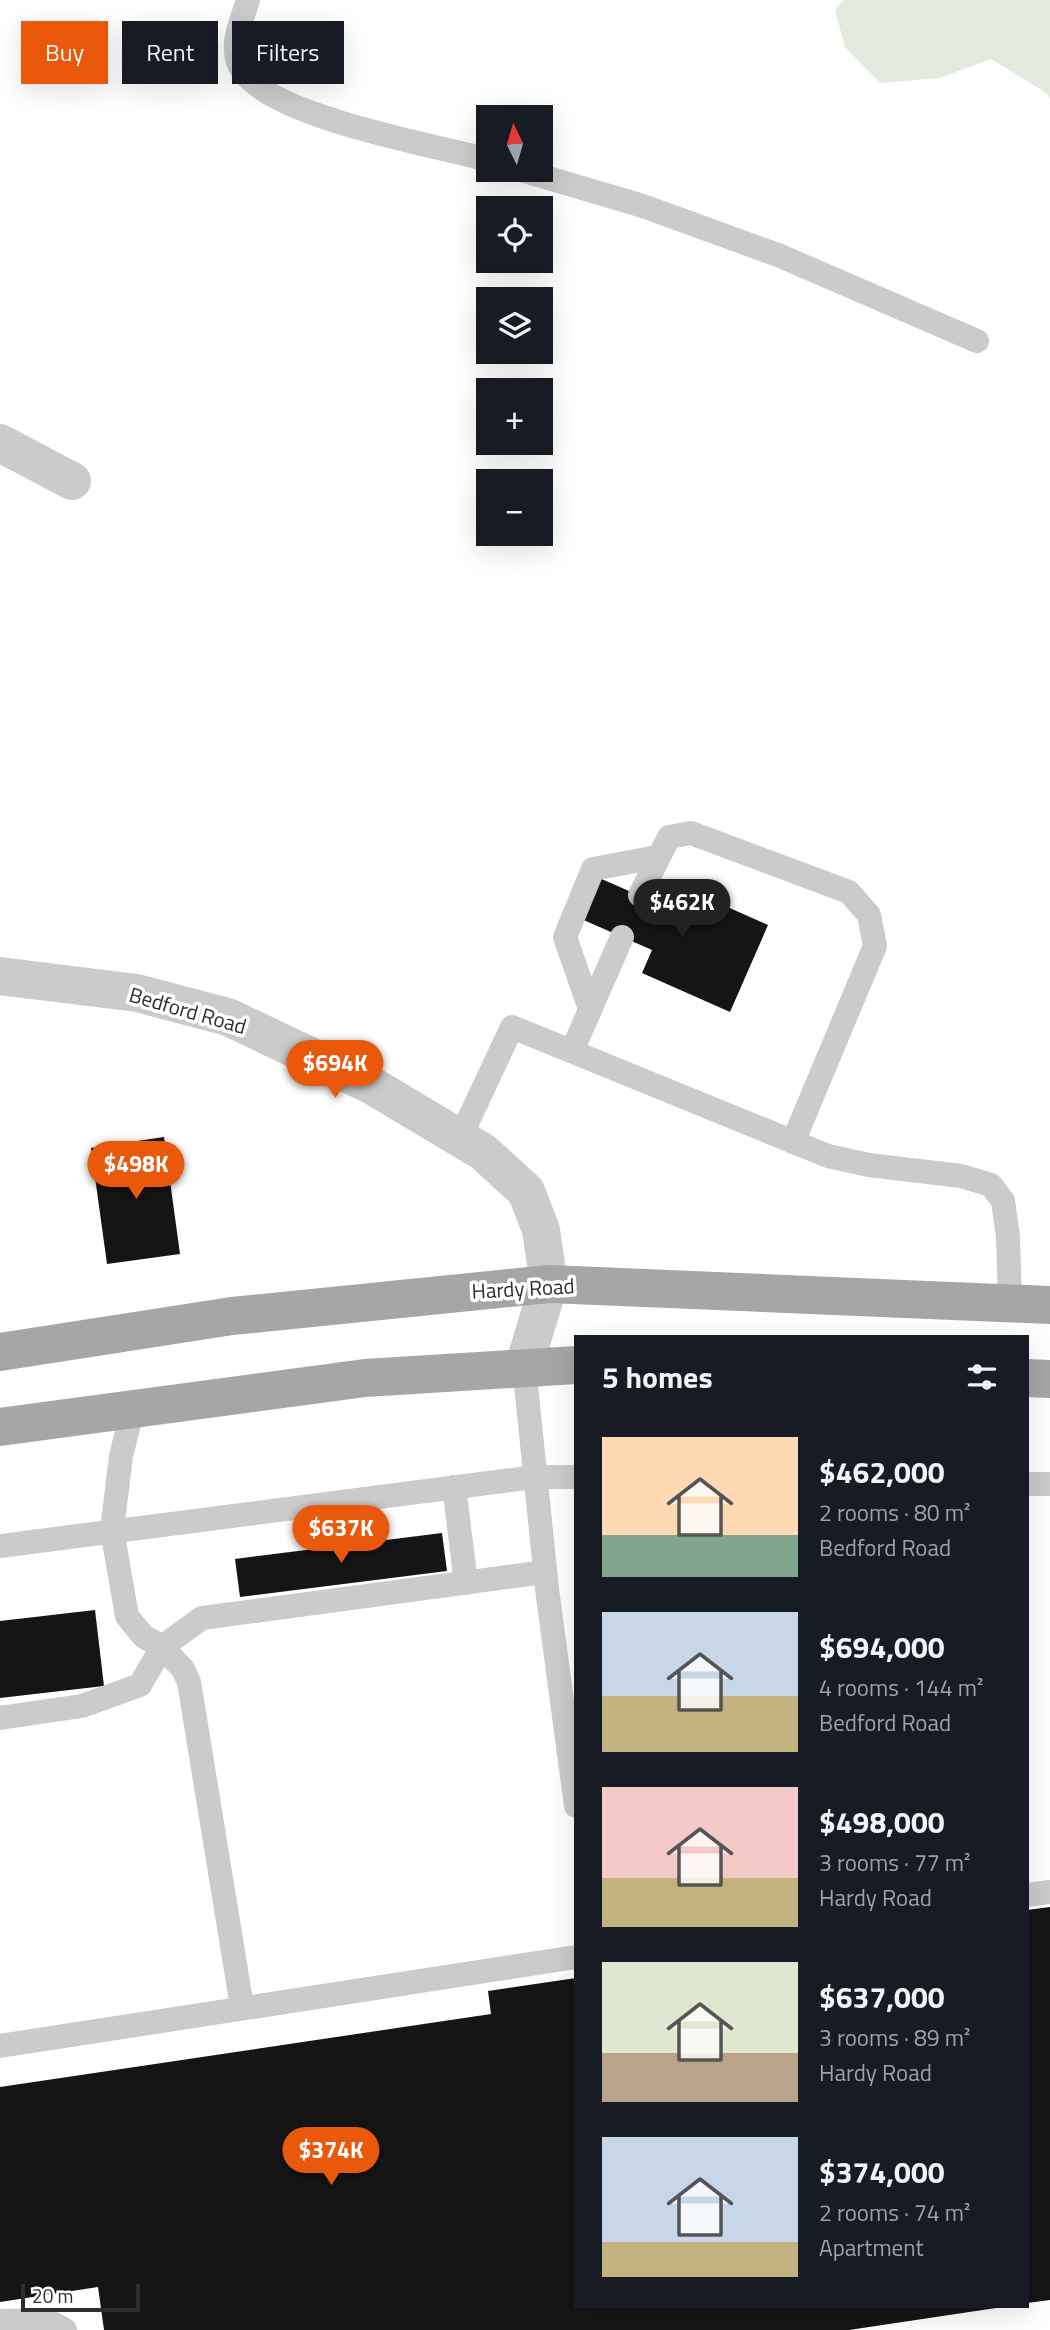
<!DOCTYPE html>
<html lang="en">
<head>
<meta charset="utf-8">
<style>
  body { margin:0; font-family:"Titillium Web",sans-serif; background:#20242c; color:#f1f3f6; height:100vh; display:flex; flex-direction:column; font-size:26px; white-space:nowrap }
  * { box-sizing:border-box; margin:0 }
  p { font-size:23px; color:#9ea1a6 }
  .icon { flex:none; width:38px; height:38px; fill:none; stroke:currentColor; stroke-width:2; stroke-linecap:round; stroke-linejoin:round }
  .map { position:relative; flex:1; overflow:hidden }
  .side { position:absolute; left:574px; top:1335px; width:455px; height:973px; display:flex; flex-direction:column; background:#171b24; border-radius:0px; box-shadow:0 7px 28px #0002 }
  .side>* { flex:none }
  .hud { position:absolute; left:21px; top:21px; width:448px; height:63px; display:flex; gap:14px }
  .needle { width:46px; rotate:355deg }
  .fabs { position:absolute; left:476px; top:105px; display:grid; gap:14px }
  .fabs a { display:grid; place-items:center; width:77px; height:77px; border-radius:0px; background:#171b24; box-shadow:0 7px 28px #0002; font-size:35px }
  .scale { position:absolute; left:21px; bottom:18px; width:119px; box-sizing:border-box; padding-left:7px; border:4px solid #2e2e2e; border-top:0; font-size:19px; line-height:24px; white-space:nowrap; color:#2e2e2e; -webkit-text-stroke:5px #fff; paint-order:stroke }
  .price { position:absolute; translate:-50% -60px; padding:0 16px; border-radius:24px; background:#ea580c; color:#fff; font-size:23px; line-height:46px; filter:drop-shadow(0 2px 4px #0008) }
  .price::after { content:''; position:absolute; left:50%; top:42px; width:21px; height:16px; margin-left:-10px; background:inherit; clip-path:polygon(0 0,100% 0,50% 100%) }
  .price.selected { background:#222; color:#fff }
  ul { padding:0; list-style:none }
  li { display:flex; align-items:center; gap:21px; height:175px; padding:0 28px }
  li span { display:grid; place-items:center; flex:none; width:196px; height:140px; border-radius:0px; color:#555 }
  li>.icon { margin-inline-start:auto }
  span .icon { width:84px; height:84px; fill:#fffc; stroke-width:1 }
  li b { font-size:30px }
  h2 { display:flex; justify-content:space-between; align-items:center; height:84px; padding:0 28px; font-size:30px }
  .tag { padding:0 24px; border-radius:0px; background:#171b24; box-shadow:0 7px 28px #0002; font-size:24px; line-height:63px }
  .tag.selected { background:#ea580c; color:#fff }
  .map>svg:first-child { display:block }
  .green { fill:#e2eadd }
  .building { fill:#151515 }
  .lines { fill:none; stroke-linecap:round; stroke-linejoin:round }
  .lane { stroke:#cbcbcb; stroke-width:24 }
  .street { stroke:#cbcbcb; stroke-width:38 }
  .primary { stroke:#a6a6a6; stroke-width:38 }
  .labels { text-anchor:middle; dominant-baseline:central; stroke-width:7; stroke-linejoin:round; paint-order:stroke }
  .street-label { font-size:21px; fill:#2e2e2e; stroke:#fff }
</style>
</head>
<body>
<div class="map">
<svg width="1050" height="2330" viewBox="0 0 1050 2330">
  <rect width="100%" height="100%" fill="#fff"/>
  <polygon class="green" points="844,0 1050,0 1050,100 1048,94 991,59 940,78 880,83 845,47 835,10"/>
  <g class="building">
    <polygon points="597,877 668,908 678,885 768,925 730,1012 642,973 652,950 579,918"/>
    <polygon points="164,1137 180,1254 107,1264 91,1148"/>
    <polygon points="442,1533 447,1571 240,1597 235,1559"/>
    <polygon points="95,1610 104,1686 0,1698 0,1621"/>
    <polygon points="1050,1907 1050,2300 1027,2303 1027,1910"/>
    <polygon points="576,1978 576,2306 996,2308 849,2330 104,2330 98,2287 0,2302 0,2087 491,2014 488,1991"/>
  </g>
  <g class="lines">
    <g class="lane">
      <path d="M248,0C242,20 231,41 238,62C256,116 437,145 488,160"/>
      <polyline points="521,170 643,206 778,255 977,341"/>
      <polyline points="640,895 669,837 691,833 849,892 869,915 875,946 793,1142"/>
      <polyline points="590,1009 565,937 593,869 657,857"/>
      <polyline points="572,1051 622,937"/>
      <polyline points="460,1138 512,1027 828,1156 869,1165 961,1176 991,1185 1003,1201 1008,1237 1010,1304"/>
      <polyline points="524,1366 547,1589 576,1806"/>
      <polyline points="133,1408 121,1456 112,1530 127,1616 143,1636 162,1647 183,1669 189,1682 242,2007"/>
      <polyline points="1027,1484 1050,1484"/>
      <polyline points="454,1487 466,1583"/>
      <polyline points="0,1546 535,1477 576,1477"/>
      <polyline points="0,1718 82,1706 140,1685 162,1647 202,1618 545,1572"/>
      <polyline points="1027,1895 1050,1892"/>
      <polyline points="0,2046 576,1957"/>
      <polyline points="0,2321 47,2320 65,2330"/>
    </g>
    <g class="street">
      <polyline points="0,443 72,481"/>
      <polyline points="0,976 137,993 228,1017 371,1085 483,1152 526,1191 541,1230 549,1284 524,1366"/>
    </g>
    <g class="primary">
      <polyline points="0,1352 232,1316 549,1284 1050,1305"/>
      <polyline points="1027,1378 1050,1379"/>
      <polyline points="0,1427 365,1378 576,1365"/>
    </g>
  </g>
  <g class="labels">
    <g class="street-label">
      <text transform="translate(188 1010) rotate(16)">Bedford Road</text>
      <text transform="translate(523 1288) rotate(-3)">Hardy Road</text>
    </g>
  </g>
</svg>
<div class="fabs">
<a><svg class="needle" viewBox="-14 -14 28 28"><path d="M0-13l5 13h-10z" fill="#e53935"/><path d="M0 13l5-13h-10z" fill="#9ea1a6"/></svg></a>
<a><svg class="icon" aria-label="locate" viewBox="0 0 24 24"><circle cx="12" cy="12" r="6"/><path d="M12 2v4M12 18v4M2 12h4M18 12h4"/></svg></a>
<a><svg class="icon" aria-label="layers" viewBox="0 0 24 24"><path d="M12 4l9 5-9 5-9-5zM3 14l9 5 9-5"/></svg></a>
<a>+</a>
<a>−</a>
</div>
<div class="scale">20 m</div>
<b class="price selected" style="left:682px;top:939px">$462K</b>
<b class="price" style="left:335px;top:1100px">$694K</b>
<b class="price" style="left:136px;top:1201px">$498K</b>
<b class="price" style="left:341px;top:1565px">$637K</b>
<b class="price" style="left:331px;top:2187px">$374K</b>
<div class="hud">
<a class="tag selected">Buy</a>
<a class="tag">Rent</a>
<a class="tag">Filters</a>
</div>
<section class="side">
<h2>5 homes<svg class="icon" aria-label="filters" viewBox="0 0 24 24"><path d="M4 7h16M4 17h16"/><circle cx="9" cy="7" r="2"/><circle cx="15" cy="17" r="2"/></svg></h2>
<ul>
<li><span style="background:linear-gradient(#ffd9b3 70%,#7fa58c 0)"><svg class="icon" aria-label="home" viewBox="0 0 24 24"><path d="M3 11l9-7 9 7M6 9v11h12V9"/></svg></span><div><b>$462,000</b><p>2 rooms · 80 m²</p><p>Bedford Road</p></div></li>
<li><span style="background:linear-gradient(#c9d6e8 60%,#c2b280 0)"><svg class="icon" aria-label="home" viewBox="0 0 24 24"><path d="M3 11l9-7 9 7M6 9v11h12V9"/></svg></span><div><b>$694,000</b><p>4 rooms · 144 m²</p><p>Bedford Road</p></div></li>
<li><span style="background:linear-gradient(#f6c9c9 65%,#c2b280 0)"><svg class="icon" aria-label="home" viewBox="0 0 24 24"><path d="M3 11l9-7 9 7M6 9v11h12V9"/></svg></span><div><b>$498,000</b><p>3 rooms · 77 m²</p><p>Hardy Road</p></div></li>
<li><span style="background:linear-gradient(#dfe7d0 65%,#b9a48a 0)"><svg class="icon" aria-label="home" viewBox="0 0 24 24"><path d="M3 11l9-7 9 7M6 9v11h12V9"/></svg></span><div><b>$637,000</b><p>3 rooms · 89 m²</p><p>Hardy Road</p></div></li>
<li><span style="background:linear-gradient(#c9d6e8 75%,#c2b280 0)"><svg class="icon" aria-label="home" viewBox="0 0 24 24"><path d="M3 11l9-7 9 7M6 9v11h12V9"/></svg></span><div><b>$374,000</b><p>2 rooms · 74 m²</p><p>Apartment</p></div></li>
</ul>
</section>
</div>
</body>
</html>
